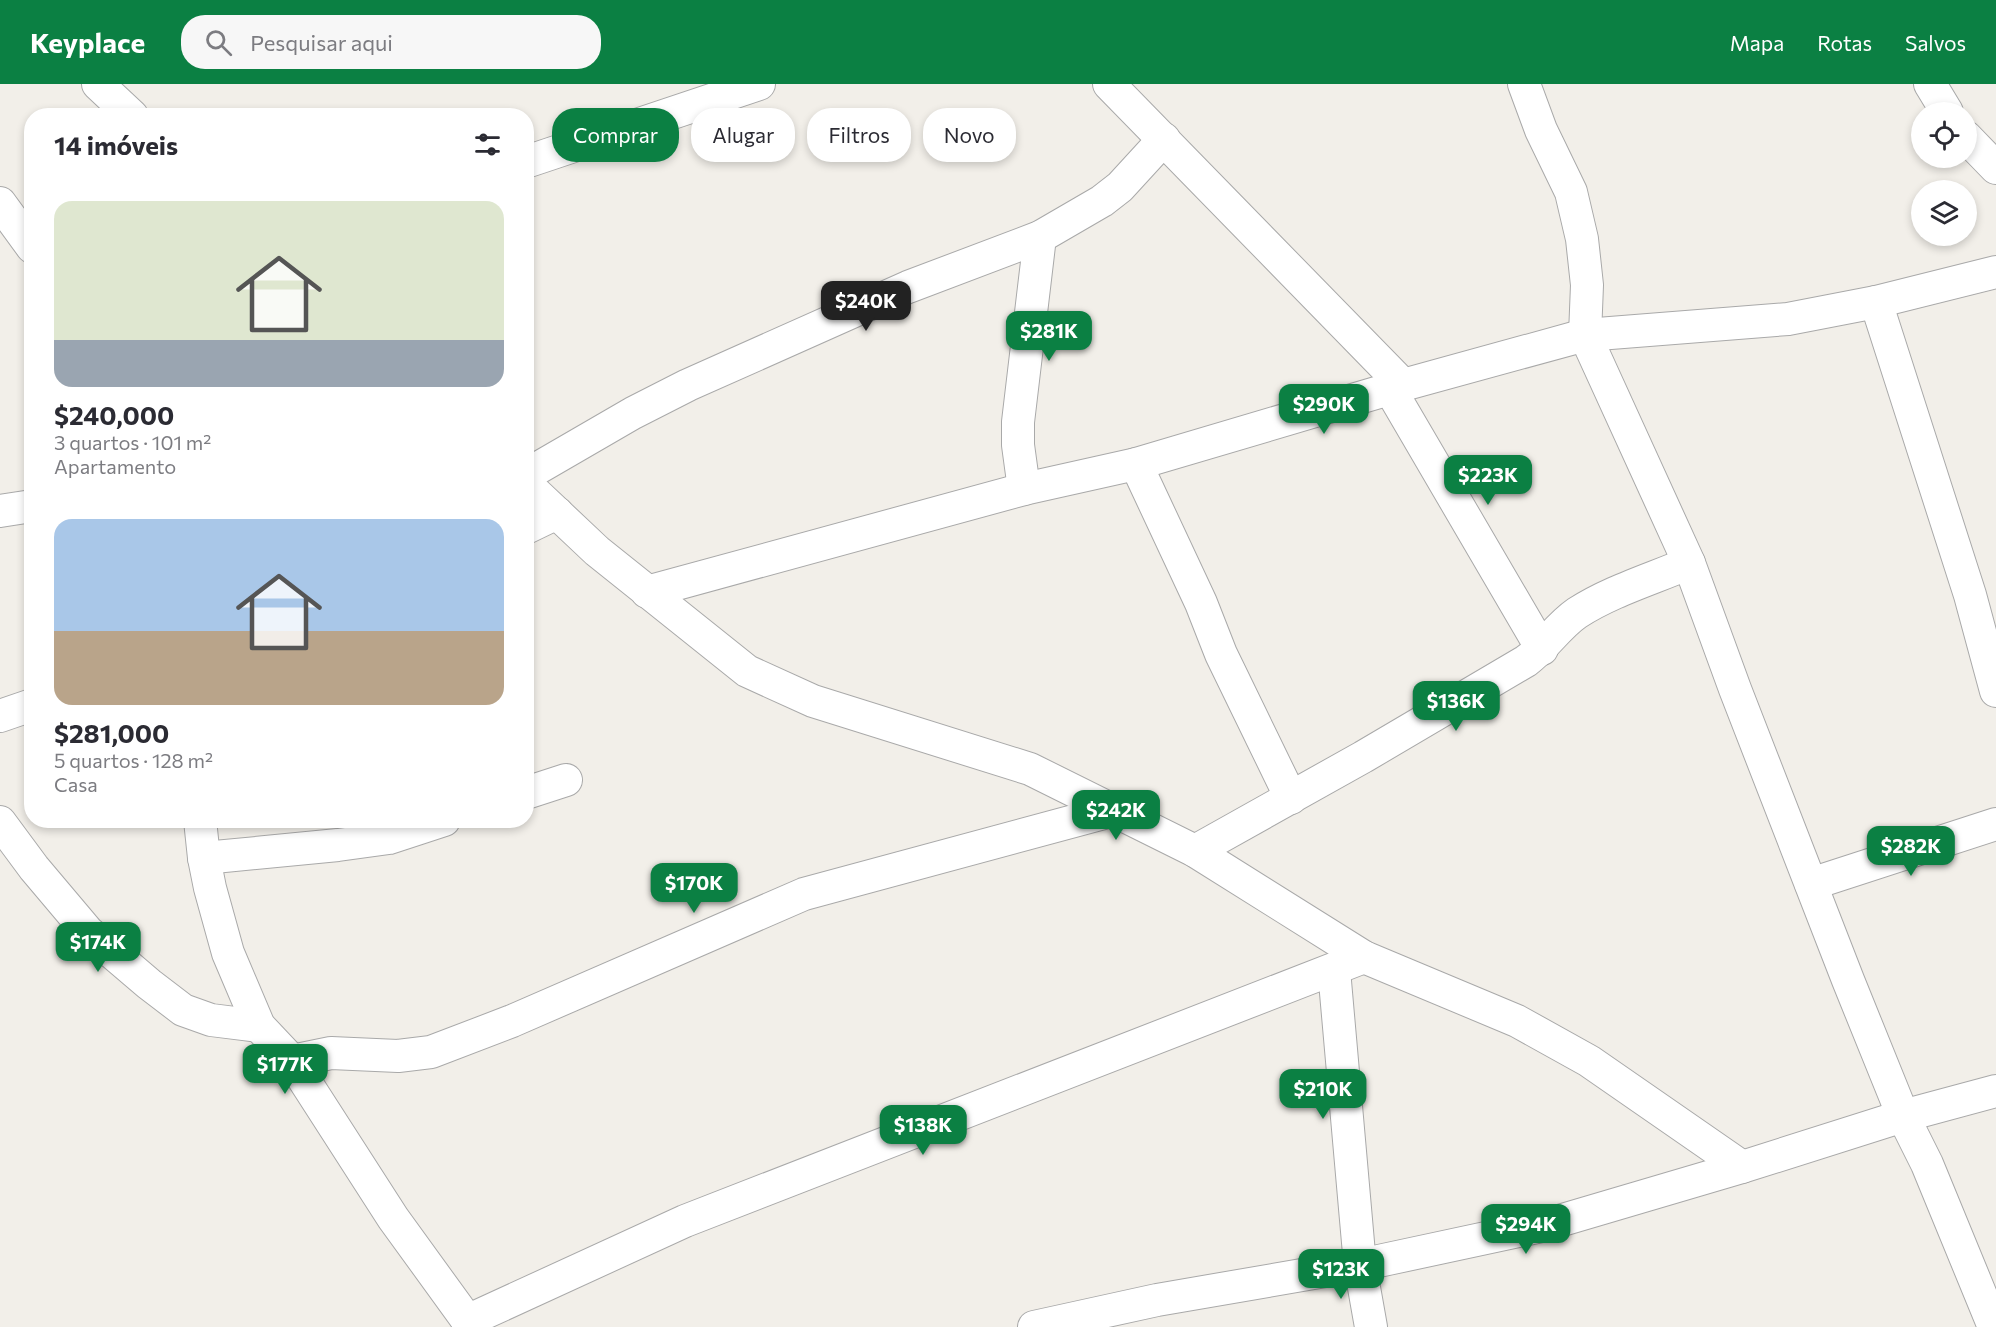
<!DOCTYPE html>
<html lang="pt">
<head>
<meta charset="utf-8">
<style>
  body { margin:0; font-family:Commissioner,sans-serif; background:#f7f7f7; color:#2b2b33; height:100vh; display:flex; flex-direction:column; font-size:22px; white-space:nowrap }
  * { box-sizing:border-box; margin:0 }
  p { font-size:20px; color:#7c7c81 }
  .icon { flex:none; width:33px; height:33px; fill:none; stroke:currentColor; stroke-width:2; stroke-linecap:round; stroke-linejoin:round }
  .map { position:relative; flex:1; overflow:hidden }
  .side { position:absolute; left:24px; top:24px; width:510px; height:720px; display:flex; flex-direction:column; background:#fff; border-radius:24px; box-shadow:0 3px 9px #0003 }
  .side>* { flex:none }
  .banner { position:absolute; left:552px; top:24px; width:570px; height:54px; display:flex; gap:12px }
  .tools { position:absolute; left:1911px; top:18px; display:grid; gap:12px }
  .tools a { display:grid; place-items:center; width:66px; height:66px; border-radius:50%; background:#fff; box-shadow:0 3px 9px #0003; font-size:30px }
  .price { position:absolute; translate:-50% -51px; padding:0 14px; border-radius:12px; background:#0b8043; color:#fff; font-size:20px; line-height:39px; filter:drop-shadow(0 2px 3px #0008) }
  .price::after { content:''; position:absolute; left:50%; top:36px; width:18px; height:14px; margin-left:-9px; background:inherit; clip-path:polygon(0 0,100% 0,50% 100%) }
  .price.on { background:#222; color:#fff }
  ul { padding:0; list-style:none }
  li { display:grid; align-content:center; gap:12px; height:318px; padding:0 30px }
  li span { display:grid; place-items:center; height:186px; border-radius:18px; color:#555 }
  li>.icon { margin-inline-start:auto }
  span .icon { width:108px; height:108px; fill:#fffc; stroke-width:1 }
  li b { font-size:26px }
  h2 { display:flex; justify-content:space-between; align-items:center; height:72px; padding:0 30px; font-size:26px }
  .tag { padding:0 21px; border-radius:24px; background:#fff; box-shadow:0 3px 9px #0003; font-size:21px; line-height:54px }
  .tag.on { background:#0b8043; color:#fff }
  header { display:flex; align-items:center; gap:36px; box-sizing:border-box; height:84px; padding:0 30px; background:#0b8043; color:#fff }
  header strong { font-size:28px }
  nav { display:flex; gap:33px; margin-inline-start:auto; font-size:21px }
  .search { width:420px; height:54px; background:#f7f7f7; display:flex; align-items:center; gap:15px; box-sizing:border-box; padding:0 21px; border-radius:24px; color:#7c7c81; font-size:22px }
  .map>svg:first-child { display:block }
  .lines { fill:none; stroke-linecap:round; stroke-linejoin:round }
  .minor-casing { stroke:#a9a9a9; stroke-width:34 }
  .minor { stroke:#fff; stroke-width:32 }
</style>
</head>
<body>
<header>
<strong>Keyplace</strong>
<div class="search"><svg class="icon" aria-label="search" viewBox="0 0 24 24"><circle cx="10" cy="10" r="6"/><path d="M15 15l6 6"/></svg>Pesquisar aqui</div>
<nav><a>Mapa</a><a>Rotas</a><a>Salvos</a></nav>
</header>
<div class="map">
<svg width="1996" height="1243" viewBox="0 0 1996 1243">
  <rect width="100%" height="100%" fill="#f2efe9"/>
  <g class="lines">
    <defs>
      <g id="minor">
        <polyline points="98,0 132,32"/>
        <polyline points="1109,0 1403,301"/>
        <polyline points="1524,0 1541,46 1571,108 1582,155 1587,201 1585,251 1689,479 1735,605 1848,896 1903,1032 1927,1080 1994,1243"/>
        <polyline points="1930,0 1947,28"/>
        <polyline points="1966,53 1996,84"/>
        <polyline points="526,78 759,0"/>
        <polyline points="0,119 32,163"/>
        <polyline points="1876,218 1970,511 1996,607"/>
        <polyline points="1390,305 1542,565"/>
        <polyline points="1136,380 1201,519 1221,570 1291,714"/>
        <polyline points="526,391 633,329 688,301 908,203 1040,153 1102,117 1120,103 1164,55"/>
        <polyline points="526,400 597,467 747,587 813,617 1030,685 1195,767 1364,873 1517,937 1589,977 1742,1083"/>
        <polyline points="1024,405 1018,361 1018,338 1040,153"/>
        <polyline points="0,427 32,422"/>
        <polyline points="526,444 557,429"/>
        <polyline points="647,508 1024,405 1136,380 1403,301 1585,251 1788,235 1876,218 1996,188"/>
        <polyline points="0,632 32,621"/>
        <polyline points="526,709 566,696"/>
        <polyline points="200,736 204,774 210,804 228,869 259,942 292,977 393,1134 472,1243"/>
        <polyline points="0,738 34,784 88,848 149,900 183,926 211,936 259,942"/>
        <path d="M1195,767L1363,673L1526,577C1545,563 1558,542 1577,529C1611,507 1652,495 1689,479"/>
        <polyline points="204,774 338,761 389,754 444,736"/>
        <polyline points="1811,800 1996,740"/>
        <polyline points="1334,886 1360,1181 1371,1243"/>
        <polyline points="292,977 331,969 398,972 431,968 512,937 804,810 1111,727"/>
        <polyline points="467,1237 685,1137 1364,873"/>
        <polyline points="1034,1243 1157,1216 1360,1181 1542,1142 1742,1083 1903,1032 1996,1007"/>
      </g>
    </defs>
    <use href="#minor" class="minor-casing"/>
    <use href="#minor" class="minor"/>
  </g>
</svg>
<div class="tools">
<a><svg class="icon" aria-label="locate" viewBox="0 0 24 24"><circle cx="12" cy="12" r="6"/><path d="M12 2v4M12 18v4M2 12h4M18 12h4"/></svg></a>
<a><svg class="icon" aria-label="layers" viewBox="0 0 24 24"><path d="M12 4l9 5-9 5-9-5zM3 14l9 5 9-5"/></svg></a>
</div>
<b class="price on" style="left:866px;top:248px">$240K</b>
<b class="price" style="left:1049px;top:278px">$281K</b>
<b class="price" style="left:1324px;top:351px">$290K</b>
<b class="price" style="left:1488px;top:422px">$223K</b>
<b class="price" style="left:1456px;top:648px">$136K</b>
<b class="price" style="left:1116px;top:757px">$242K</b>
<b class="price" style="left:1911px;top:793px">$282K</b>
<b class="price" style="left:694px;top:830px">$170K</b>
<b class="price" style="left:98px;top:889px">$174K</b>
<b class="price" style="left:285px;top:1011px">$177K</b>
<b class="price" style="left:1323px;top:1036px">$210K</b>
<b class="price" style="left:923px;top:1072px">$138K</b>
<b class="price" style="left:1526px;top:1171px">$294K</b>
<b class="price" style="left:1341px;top:1216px">$123K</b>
<div class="banner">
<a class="tag on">Comprar</a>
<a class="tag">Alugar</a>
<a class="tag">Filtros</a>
<a class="tag">Novo</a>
</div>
<section class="side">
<h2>14 imóveis<svg class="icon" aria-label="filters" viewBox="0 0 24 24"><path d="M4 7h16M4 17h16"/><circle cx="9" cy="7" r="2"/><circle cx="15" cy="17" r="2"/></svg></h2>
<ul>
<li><span style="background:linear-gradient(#dfe7d0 75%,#9aa5b1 0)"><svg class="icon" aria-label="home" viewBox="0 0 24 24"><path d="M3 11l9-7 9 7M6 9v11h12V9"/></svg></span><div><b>$240,000</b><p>3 quartos · 101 m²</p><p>Apartamento</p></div></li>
<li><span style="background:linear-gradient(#a9c7e8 60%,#b9a48a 0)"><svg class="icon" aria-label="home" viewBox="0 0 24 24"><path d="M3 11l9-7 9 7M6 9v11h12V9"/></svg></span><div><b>$281,000</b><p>5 quartos · 128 m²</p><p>Casa</p></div></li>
</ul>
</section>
</div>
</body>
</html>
